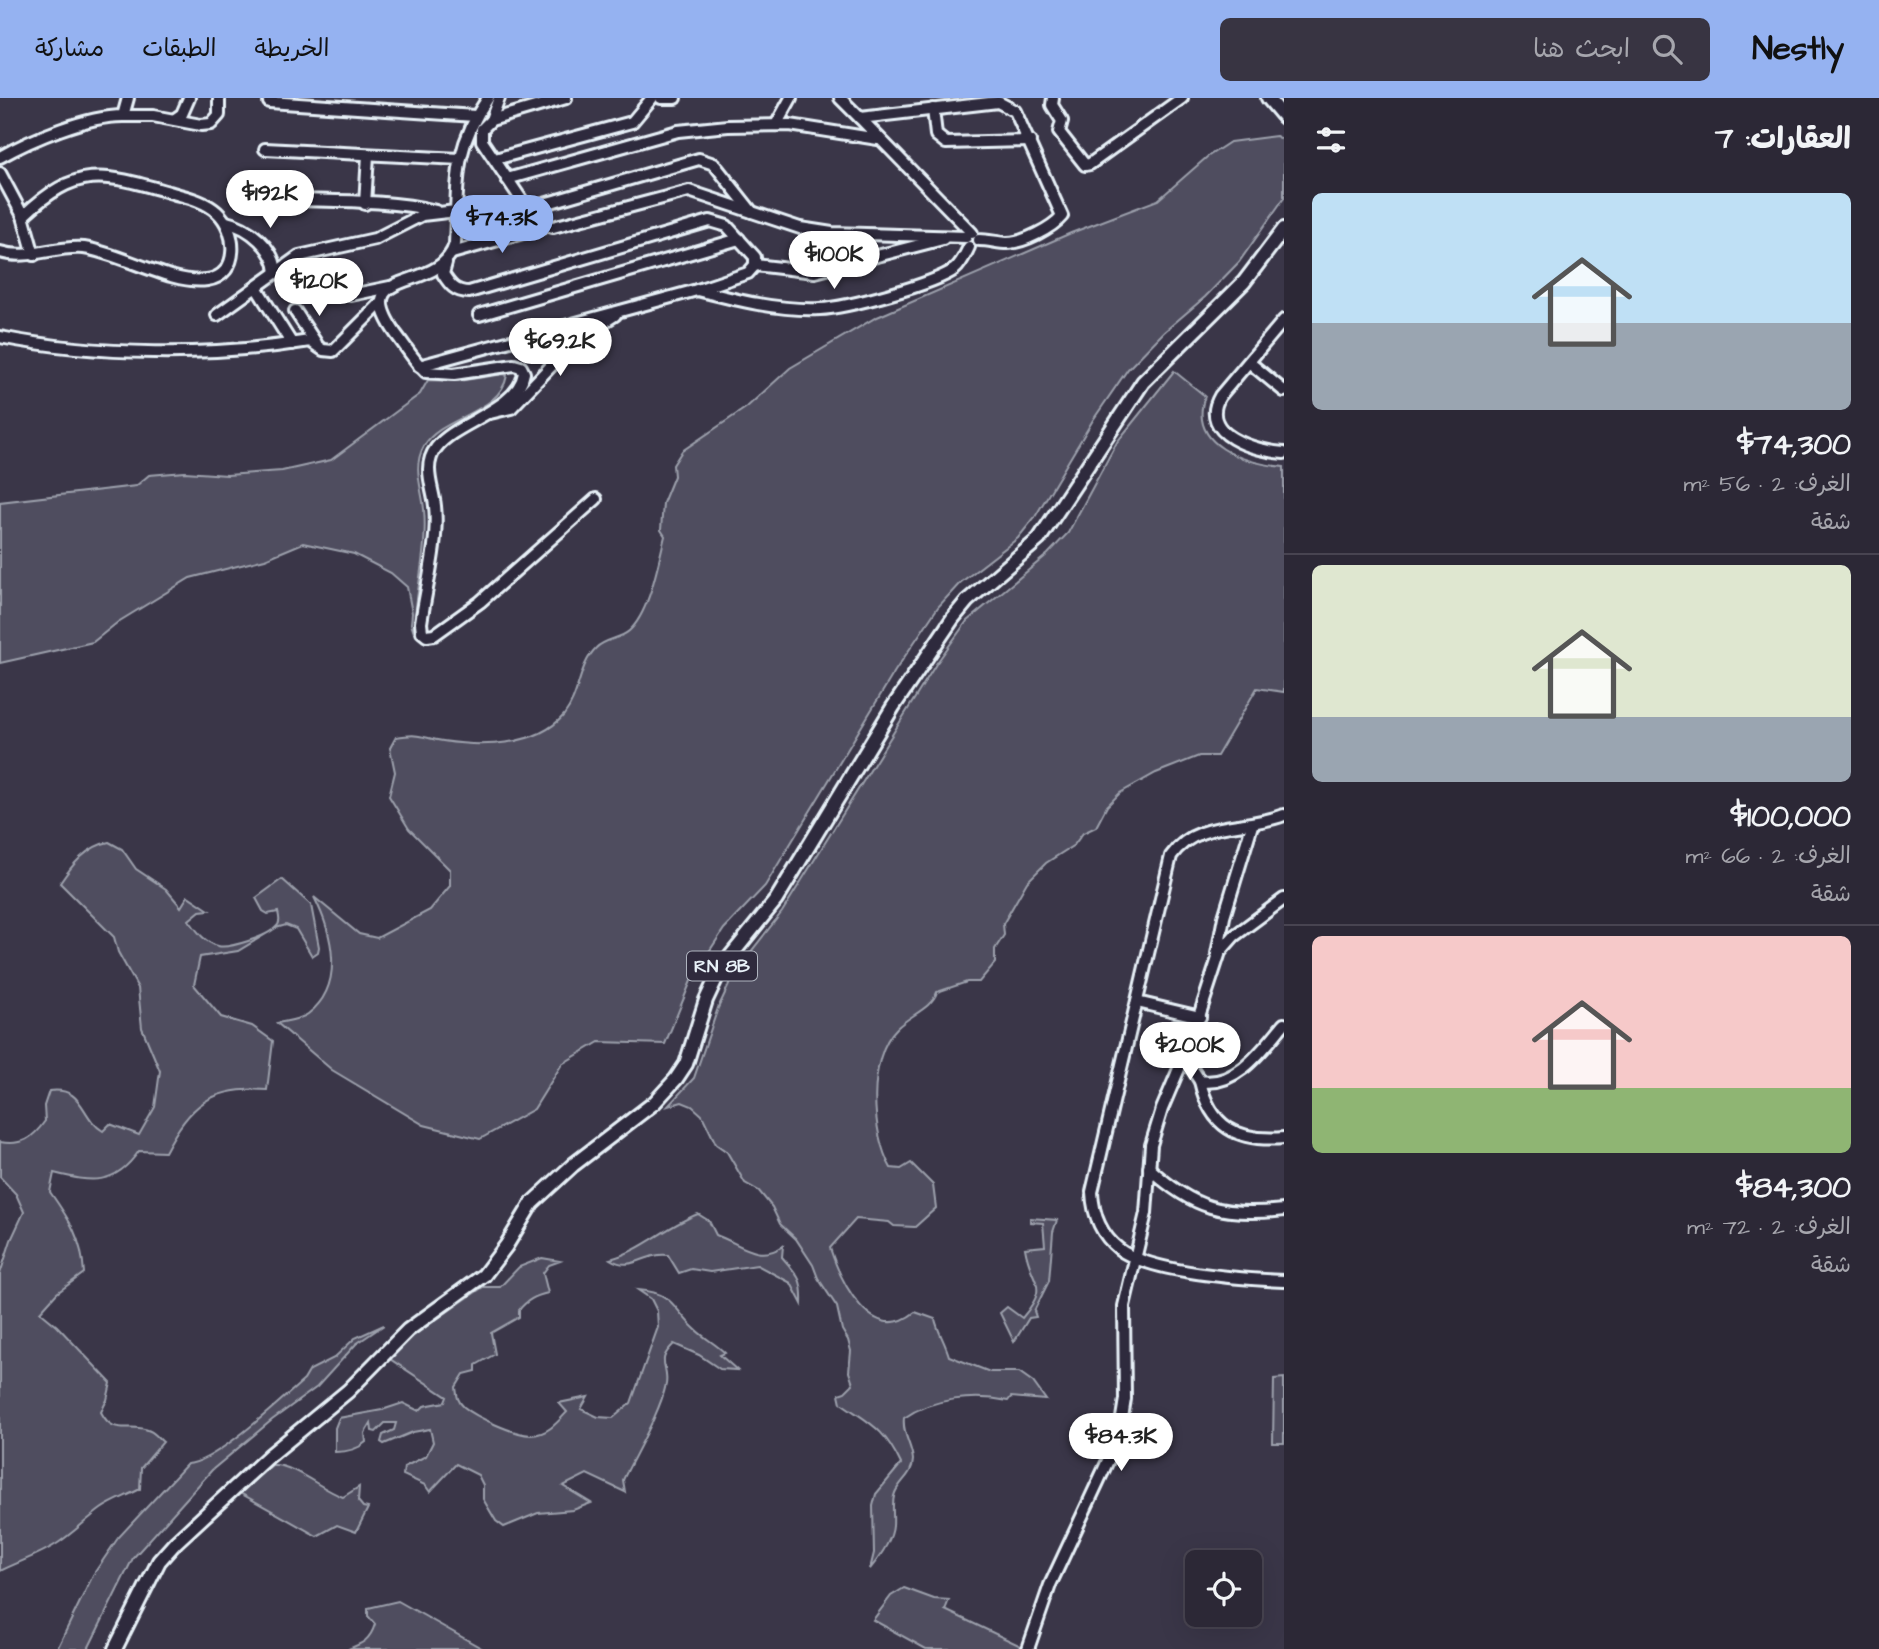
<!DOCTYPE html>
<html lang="ar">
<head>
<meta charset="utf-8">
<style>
  body { margin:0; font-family:"Architects Daughter","Playpen Sans Arabic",sans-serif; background:#383442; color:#f1f3f6; direction:rtl; height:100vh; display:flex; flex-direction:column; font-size:26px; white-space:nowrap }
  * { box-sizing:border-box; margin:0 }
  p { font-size:23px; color:#a6a6ad }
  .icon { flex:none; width:38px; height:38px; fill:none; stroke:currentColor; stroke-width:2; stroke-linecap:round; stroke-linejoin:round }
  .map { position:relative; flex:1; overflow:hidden; direction:ltr }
  .panel { display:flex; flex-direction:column; background:#2c2836; width:595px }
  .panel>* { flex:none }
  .buttons { position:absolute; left:1185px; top:1452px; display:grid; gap:14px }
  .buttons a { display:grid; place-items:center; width:77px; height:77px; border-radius:10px; background:#2c2836; box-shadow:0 7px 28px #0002,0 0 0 2px #484451; font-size:35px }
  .price { position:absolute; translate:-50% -60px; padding:0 16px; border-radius:24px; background:#fff; color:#222; font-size:23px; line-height:46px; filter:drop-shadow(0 2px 4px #0008) }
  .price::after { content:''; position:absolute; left:50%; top:42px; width:21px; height:16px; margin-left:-10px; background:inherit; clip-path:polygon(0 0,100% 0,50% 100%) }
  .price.current { background:#95b2f1; color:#111 }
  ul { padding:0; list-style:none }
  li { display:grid; align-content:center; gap:14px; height:371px; padding:0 28px }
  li+li { border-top:2px solid #484451 }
  li span { display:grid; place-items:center; height:217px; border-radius:10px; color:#555 }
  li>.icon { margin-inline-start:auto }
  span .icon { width:126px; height:126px; fill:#fffc; stroke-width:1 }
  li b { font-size:30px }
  h2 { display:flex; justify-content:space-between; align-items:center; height:84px; padding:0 28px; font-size:30px }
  header { display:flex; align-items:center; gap:42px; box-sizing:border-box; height:98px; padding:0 35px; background:#95b2f1; color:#111 }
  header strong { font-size:33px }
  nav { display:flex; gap:38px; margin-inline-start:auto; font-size:24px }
  .search { width:490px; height:63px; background:#383442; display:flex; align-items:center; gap:18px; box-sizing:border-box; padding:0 24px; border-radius:10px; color:#a6a6ad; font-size:26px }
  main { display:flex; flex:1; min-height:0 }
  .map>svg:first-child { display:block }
  .green { fill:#504e5f; stroke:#9ca0ac; stroke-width:2 }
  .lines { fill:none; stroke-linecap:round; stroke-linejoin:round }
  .minor-casing { stroke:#e8f1f8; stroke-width:16 }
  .major-casing { stroke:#e8f1f8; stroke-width:18 }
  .minor { stroke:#2f2a3d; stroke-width:10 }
  .major { stroke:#2f2a3d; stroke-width:12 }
  .labels { text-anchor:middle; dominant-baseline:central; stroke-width:7; stroke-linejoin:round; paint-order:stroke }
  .shield { fill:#2f2a3d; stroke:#b0b5c0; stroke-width:2 }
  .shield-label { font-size:18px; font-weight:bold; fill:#e8f1f8 }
</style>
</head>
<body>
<header>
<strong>Nestly</strong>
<div class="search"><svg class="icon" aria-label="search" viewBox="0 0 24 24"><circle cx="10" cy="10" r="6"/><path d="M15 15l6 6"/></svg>ابحث هنا</div>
<nav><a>الخريطة</a><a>الطبقات</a><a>مشاركة</a></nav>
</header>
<main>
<section class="panel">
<h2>العقارات: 7<svg class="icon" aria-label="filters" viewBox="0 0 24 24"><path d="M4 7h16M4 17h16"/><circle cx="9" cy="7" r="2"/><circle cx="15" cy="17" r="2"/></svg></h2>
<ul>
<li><span style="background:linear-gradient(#bfe0f5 60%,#9aa5b1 0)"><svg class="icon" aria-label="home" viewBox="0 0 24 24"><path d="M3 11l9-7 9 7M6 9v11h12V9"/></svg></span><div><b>$74,300</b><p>الغرف: 2 · 56 m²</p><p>شقة</p></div></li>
<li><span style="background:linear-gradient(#dfe7d0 70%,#9aa5b1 0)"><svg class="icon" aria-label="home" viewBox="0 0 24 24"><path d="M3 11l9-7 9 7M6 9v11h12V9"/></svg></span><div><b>$100,000</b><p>الغرف: 2 · 66 m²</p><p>شقة</p></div></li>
<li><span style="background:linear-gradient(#f6c9c9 70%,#8fb573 0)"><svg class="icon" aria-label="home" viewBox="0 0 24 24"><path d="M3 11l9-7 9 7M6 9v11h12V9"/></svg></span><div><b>$84,300</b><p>الغرف: 2 · 72 m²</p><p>شقة</p></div></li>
</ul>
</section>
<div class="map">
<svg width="1284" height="1551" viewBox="0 0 1284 1551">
  <rect width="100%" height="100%" fill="#3a3648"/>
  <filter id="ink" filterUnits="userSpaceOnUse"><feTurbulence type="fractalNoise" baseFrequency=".0143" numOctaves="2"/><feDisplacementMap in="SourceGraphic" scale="14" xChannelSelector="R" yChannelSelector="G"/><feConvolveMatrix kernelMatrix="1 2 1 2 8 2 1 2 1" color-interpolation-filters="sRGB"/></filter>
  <g filter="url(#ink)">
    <g class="green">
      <path d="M1276,38L1284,42V100L1239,164L1205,199L1164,234L1128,271L1093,322L1035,419L1018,440L960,485L938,509L895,573L765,788L724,831L693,878L665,946L599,944L562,966L534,1011L480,1041L424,1027L332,972L277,925C286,923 300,922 308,916C346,887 332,834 314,799L359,836L377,840L430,812L450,788V772L409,731L389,698L395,674L390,650L396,639C421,635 420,639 443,643C481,649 537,649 564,617C580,597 578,568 596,550C604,541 620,541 629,533C650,514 658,465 665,438L661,432L663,405L674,378L673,367L682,353L747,309L790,270L875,220L1071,135L1158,102L1207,59L1230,44Z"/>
      <path d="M1174,273L1205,298C1187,348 1245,365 1284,369V594L1257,590L1217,658H1199L1156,675L1120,695L1107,708L1096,729L1083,735L1074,747L1046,765L1027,784L1003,826L1004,837L995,851V865L979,884H967L937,894C932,910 910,917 897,930C867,959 871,1036 891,1070L901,1071L911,1065L933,1087L936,1110L915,1129L894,1128L889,1124L856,1121L830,1150C841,1184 872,1249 915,1214L935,1221C938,1234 945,1244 949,1258L990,1274H1019L1033,1284L1046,1302L1011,1299L1008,1303C975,1296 932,1300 904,1320C902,1336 912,1347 913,1362C913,1376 900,1383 895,1395C891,1405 894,1417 893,1428C892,1443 879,1460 870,1471L874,1455L873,1408L876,1396L901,1366C884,1330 872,1327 841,1305L839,1296L845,1294L853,1286L849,1274L851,1253L848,1242L842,1232L837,1209L818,1180L813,1167L796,1141L780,1126L772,1109L759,1093L745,1085L727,1054L716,1046L702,1017L692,1008L682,1004L668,1008L694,980L718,910L735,874L782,814L936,566L967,523L1048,456L1068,435L1117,344Z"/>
      <path d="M504,276L507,277C501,316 441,318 424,348C412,369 422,390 424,411C428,452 415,494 414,535L411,526L412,515L407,489L391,475L354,456L303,445L265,461L190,480L118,524L93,544L0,565V404L136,388L149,377L185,374L227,377L282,373L331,362L405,307L420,296L428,282L458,283Z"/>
      <path d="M109,744L122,751L136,771L166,791L181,809L188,798L209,812L200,813L189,822C197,833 204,844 218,848C229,851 268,838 276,829C281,825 279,819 278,814L268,816L263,813L256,800L282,781L311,807L319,849L318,854L312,858L296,831L286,827L276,830L238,853L200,859L194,887L221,919L252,928L273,943L267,992C211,988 190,1007 165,1054L139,1053C114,1089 91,1084 54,1075L50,1094C69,1121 82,1140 84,1175L57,1195L40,1214L57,1228L111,1285L107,1302L101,1314C114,1340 131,1323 150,1333C155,1335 159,1341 163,1344L141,1370L140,1391C127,1398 112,1403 101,1411C86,1422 73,1435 58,1445C40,1457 20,1463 0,1473V1176L11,1142L24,1114L16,1096L0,1079V1044C22,1048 33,1040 45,1023L44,1008L49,993C84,988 80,1019 103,1033L110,1026L139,1037L155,1009L160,973L142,930L138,890L118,854L114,839L60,785C72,767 87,748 109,744Z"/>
      <path d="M698,1116L709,1123L716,1137C741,1146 758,1165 783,1148L782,1159C798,1178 803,1180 802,1206L791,1185L757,1167L710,1174L691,1171L679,1175L668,1157C645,1154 632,1175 610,1161C642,1153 666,1128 698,1116Z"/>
      <path d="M1030,1120L1057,1122L1053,1134L1049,1183L1034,1213L1036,1219L1029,1220L1014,1244L1000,1215L1007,1209L1022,1220C1051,1186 1031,1187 1025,1150L1045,1148L1043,1125L1030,1124Z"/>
      <path d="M542,1160L560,1163L549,1167L543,1175L548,1195C535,1198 527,1202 519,1212V1219L491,1235L495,1256L476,1267V1273L464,1276L456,1289C457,1297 457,1303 464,1309C476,1319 515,1337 531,1337C547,1337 557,1325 567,1314L559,1305L588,1299L581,1311L598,1319L613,1320L631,1305L658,1229L657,1213L651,1201L638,1192C675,1195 672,1210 695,1231C704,1240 716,1246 725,1255L720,1257L737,1272L720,1271L699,1257L674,1246C655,1264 669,1266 666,1286C660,1315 636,1354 623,1382L625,1394L587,1376L563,1388L591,1405L573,1412L538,1415L504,1429L496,1423L483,1401V1387L478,1377L456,1366L430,1394L425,1387L403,1377L404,1369L426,1358L433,1344L430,1331L413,1334L384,1346L381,1344L383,1337L394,1332L396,1325H385L376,1334L372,1333L371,1325L365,1335L366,1344C357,1352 347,1354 335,1354V1330L339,1320L382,1312L403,1305L419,1313L424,1308L445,1304L447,1299L387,1259L401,1246L483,1189H500L519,1169Z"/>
      <path d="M384,1227L356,1246L317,1289L272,1322L212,1372L133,1460L88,1551H57L93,1477L118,1440L187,1366C214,1366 282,1301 304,1282L310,1272L334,1260L355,1240Z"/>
      <polygon points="1284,1280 1284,1345 1273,1345 1274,1281"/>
      <path d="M272,1367C294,1366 322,1392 343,1399L359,1389L358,1403L363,1409L368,1410L356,1434L337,1427L317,1438L240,1395Z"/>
      <polygon points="904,1490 934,1501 949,1502 945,1512 1021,1548 1020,1551 926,1551 873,1522 891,1498"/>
      <path d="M398,1503L483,1551H348C361,1546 370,1543 375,1526L368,1518V1510Z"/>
    </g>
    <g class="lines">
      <defs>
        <g id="minor">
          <path d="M488,0C452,52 458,86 455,146C440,198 347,166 396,236C406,249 414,263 426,274L454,276L514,267L521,269L524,275C518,312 455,324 436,350C422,368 433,389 435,408C439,442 426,490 421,525L422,534L427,538L434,537L480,504L596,401"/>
          <polyline points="566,0 491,22 482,31 482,43 537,125 553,129 689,93 800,130 832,135 966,139"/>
          <polyline points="661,0 675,0"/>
          <polyline points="840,0 860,20"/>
          <polyline points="1053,0 1052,7 1062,23 1059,34 1085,67 1090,66 1182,0"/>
          <polyline points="269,4 475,18"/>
          <polyline points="933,11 936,37 946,45 1030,43"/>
          <polyline points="123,18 153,18 201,27 211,26 219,17 219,0"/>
          <polyline points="175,21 182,16 189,0"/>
          <polyline points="491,22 499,0"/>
          <polyline points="776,27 791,0"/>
          <polyline points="265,51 460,61"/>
          <path d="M0,59C32,41 87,18 123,18L128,0"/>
          <polyline points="495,61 632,24 652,0"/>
          <polyline points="0,75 23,118 34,157"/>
          <polyline points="507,81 678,33 728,28 790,27 878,41"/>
          <path d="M268,101C323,104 384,100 436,113"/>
          <polyline points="365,106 368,57"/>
          <polyline points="527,111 699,61 714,66 752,114"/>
          <path d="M226,124C249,129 275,150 276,175"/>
          <path d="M972,135L860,20L998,4L1015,13L1062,118C1052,130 1023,145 1007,145C998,145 989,142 979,142"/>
          <path d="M0,154C29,163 55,147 84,150C120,155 172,187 207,182C241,177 237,132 217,114C204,102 185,99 169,94C103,75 77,67 23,118"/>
          <polyline points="452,155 544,129"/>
          <polyline points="755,167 815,174 943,141"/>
          <polyline points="256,189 292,246"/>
          <path d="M697,192C736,202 779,213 820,211C846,210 935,186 955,171C962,165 965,157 969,149"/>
          <polyline points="351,197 390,189"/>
          <polyline points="295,213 316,245"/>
          <polyline points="217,217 299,158 375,141 422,117 456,113"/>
          <polyline points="479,217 739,141"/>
          <path d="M1284,222L1220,298C1197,337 1256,353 1284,355"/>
          <path d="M0,239C96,258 214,259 310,243L323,252L333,253L381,205"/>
          <polyline points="1250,265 1284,293"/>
          <path d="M419,268L697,192L748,175L755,167V159L727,128L710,123L469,194C455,194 450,187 443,176L446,165"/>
          <polyline points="490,315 511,310 576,242 615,217"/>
          <path d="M1284,717C1246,732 1197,721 1171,758L1092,1094C1093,1116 1100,1136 1119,1151C1150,1175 1244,1181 1284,1183"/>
          <polyline points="1217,856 1224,819 1252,727"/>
          <polyline points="1137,904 1200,919"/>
          <path d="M1184,959L1200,983C1236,990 1263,951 1284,926"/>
          <path d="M1200,983C1210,1029 1237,1044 1284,1040"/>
          <path d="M1149,1070C1193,1111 1224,1119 1284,1112"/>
          <polyline points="1028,1551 1050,1487 1119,1339 1125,1301 1124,1208 1146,1115 1151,1047 1162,1011 1192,940 1220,854 1234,838 1284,801"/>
        </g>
        <g id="major">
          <polyline points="1268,0 1284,19"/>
          <polyline points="115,1551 159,1463 176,1444 269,1358 348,1293 408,1232 484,1177 506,1148 532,1105 573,1067 654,1005 676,981 686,966 706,902 721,870 776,802 893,609 953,520 967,503 1039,441 1143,284 1244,184 1284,131"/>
        </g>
      </defs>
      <use href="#minor" class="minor-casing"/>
      <use href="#major" class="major-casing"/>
      <use href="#minor" class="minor"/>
      <use href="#major" class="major"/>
    </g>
  </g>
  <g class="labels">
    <rect class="shield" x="687" y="853.5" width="70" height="29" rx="5"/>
    <g class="shield-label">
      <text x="722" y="868">RN 8B</text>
    </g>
  </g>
</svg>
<div class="buttons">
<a><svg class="icon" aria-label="locate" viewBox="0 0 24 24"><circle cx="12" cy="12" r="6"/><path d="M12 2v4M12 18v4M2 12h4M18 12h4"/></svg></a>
</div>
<b class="price" style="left:270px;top:132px">$192K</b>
<b class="price current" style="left:502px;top:157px">$74.3K</b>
<b class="price" style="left:834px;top:193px">$100K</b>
<b class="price" style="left:319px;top:220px">$120K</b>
<b class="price" style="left:560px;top:280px">$69.2K</b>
<b class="price" style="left:1190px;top:984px">$200K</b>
<b class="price" style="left:1121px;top:1375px">$84.3K</b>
</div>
</main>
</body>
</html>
